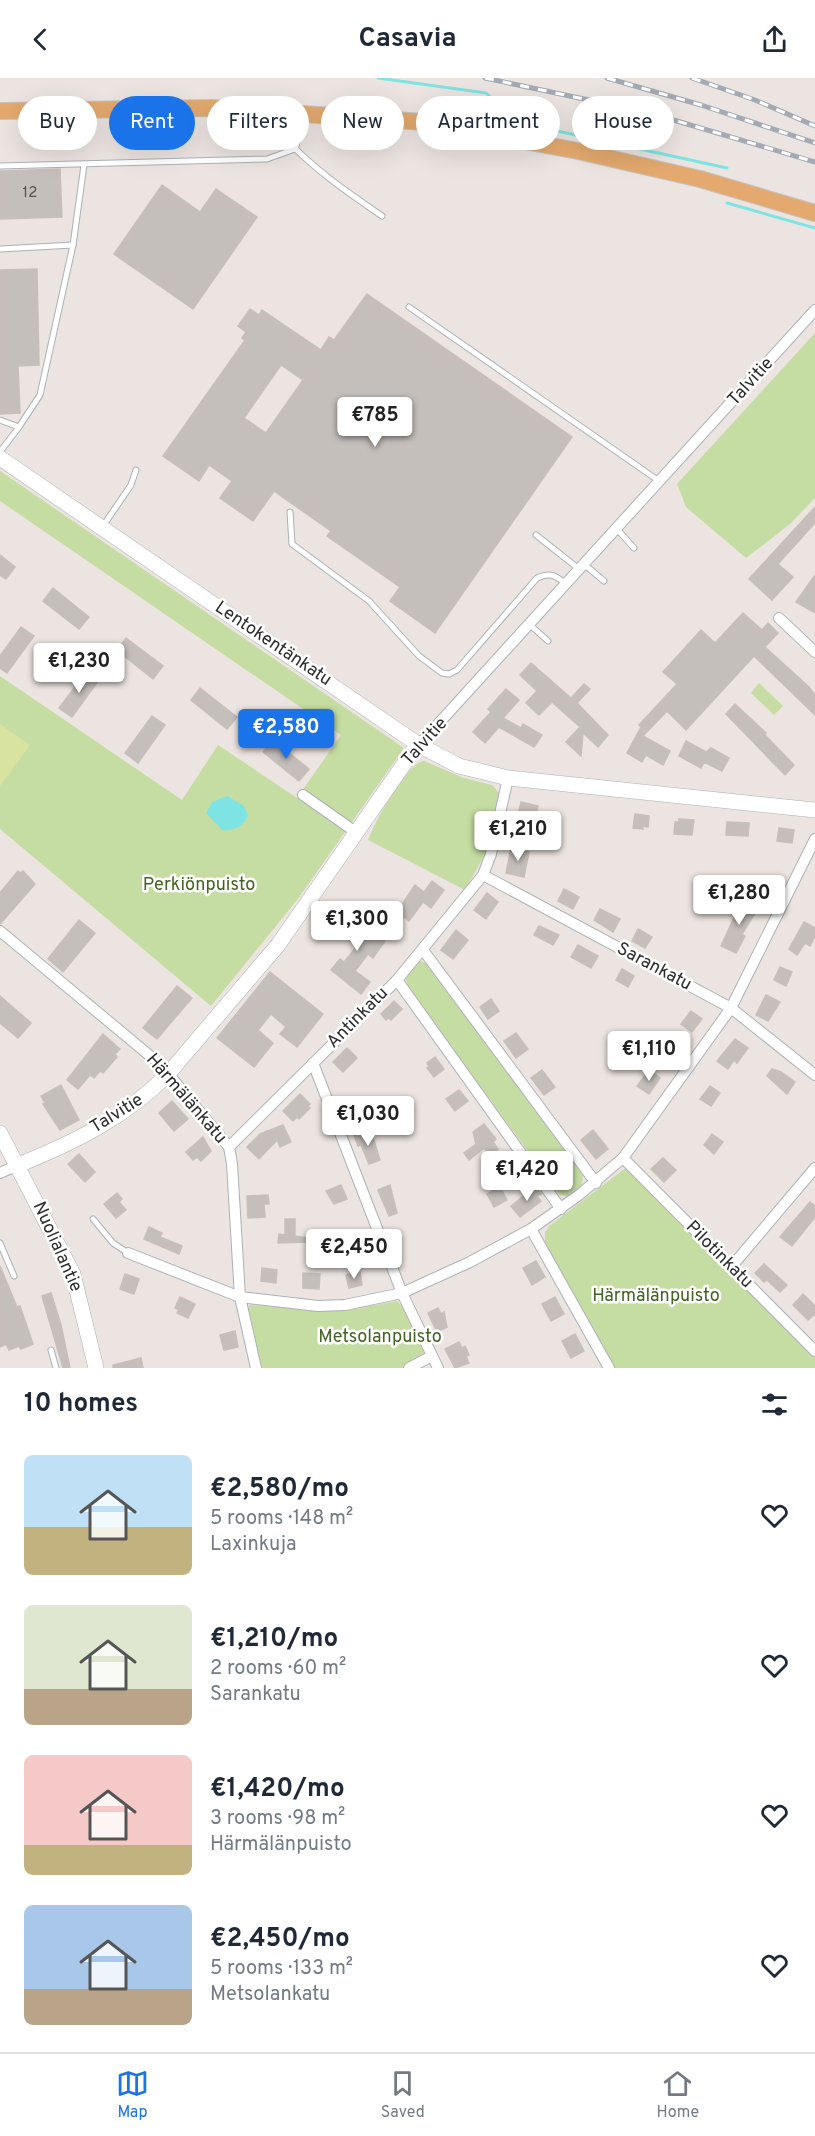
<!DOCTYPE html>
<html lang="en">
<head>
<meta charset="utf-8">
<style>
  body { margin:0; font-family:Overpass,sans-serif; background:#f6f6f7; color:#1f2937; height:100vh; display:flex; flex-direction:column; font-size:22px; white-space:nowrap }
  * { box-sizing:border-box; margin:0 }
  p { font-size:20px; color:#747a83 }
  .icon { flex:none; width:33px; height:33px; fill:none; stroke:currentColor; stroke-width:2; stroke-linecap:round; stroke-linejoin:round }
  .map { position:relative; height:1290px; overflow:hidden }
  .drawer { display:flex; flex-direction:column; background:#fff; flex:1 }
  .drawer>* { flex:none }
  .banner { position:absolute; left:18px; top:18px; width:780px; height:54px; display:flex; gap:12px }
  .price { position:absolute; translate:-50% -51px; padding:0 14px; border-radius:6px; background:#fff; color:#222; font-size:20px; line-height:39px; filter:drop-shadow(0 2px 3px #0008) }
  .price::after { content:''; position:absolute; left:50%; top:36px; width:18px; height:14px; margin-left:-9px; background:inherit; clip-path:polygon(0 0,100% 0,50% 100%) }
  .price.on { background:#1a73e8; color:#fff }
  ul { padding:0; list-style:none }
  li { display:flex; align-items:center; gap:18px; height:150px; padding:0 24px }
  li span { display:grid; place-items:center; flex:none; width:168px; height:120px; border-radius:9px; color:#555 }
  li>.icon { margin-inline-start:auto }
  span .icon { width:72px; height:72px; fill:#fffc; stroke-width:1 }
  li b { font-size:26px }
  h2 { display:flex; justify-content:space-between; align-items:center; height:72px; padding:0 24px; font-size:26px }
  .chip { padding:0 21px; border-radius:27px; background:#fff; box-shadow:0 6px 24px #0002; font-size:21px; line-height:54px }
  .chip.on { background:#1a73e8; color:#fff }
  header { display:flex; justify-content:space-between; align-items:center; height:78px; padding:0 24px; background:#fff; font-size:27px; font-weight:700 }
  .dock { display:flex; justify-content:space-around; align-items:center; height:84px; border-top:2px solid #e0e1e3; background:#fff; font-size:16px; color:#747a83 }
  .dock a { display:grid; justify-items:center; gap:3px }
  .dock .on { color:#1a73e8 }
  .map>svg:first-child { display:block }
  .green { fill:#c5dda2 }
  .pitch { fill:#d8e39f }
  .water { fill:#7ee3e3 }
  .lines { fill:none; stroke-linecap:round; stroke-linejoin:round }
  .stream { stroke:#7ee3e3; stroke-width:3 }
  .building { fill:#c5bfbb; stroke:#c8bfb9; stroke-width:1.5; fill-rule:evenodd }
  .lane-casing { stroke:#acb1b7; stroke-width:7 }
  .street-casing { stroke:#acb1b7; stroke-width:12 }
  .secondary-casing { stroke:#acb1b7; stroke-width:16 }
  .primary-casing { stroke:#c4c4c4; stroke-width:18 }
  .lane { stroke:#fff; stroke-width:5 }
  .street { stroke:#fff; stroke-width:10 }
  .secondary { stroke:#fff; stroke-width:15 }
  .primary { stroke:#e3a96e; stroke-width:16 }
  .rail-casing { stroke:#a3aab4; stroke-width:5 }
  .rail { stroke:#fff; stroke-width:3; stroke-dasharray:9; stroke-linecap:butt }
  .labels { text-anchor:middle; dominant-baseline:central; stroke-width:5; stroke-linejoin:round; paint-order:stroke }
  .number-label { font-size:15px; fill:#525150 }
  .street-label { font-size:18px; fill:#2c2c2c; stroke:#fff }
  .park-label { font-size:18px; fill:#406322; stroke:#fff }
</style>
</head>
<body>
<header><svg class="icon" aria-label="back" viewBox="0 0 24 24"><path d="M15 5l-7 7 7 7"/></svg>Casavia<svg class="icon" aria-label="share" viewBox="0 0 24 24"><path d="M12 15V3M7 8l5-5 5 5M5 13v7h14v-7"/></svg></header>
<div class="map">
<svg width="815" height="1290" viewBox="0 0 815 1290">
  <rect width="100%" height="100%" fill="#ece4e0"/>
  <g class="green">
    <polygon points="815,255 815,420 790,446 746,480 686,429 677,406"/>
    <polygon points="0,393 404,670 297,822 211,928 0,751 0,598 182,722 218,667 297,720 341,657 0,423"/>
    <polygon points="759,605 783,628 774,637 751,615"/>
    <path d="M424,683L464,700L492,707L500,716L488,771L465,812L368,762C375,744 405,686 424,683Z"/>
    <polygon points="420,883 430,887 583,1097 582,1109 567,1118 560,1117 407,908 406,900"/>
    <polygon points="627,1089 815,1278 815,1290 614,1290 545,1165 545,1155 549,1148"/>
    <polygon points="397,1223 406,1233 427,1279 406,1290 262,1290 248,1229 250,1227 342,1233"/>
  </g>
  <polygon class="pitch" points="0,646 30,667 0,708"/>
  <path class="water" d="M227,718L244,728L248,737C244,748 233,754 222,752L206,735L212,724Z"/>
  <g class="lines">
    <g class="stream">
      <polyline points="378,0 486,15 516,44 727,90"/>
      <polyline points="727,125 815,150"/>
    </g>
  </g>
  <g class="building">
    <polygon points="60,91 62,139 0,141 0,93"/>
    <polygon points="162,107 200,134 216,111 257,139 193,231 114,176"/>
    <polygon points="37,191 39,287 18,288 20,335 0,336 0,192"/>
    <path d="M367,216L572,359L435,555L390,523L400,509L327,458L331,453L274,413L253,443L220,420L232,403L209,387L199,403L163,378L245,262L242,260L246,254L238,248L250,231L259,237L262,232L321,272L329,259L334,262ZM281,287L303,302L266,355L244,340Z"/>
    <polygon points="815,429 815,445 778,486 793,499 772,522 749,501"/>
    <polygon points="0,477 15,489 6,501 0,497"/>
    <polygon points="815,497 815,535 796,524"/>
    <polygon points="53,510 89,539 79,551 43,523"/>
    <polygon points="743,535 762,552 768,545 778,555 765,569 809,609 815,617 815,637 754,578 686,652 667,633 643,658 670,673 663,687 646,677 642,684 627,675 641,649 639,647 677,606 663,594 701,552 715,565"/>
    <polygon points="21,549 34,558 7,595 0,590 0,578"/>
    <polygon points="126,560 163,588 153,601 117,572"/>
    <polygon points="531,585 571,620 584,606 590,611 577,625 608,657 598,669 583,655 581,678 566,664 580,649 552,624 539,637 526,625 537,613 520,597"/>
    <polygon points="87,593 99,602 72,639 59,630"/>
    <polygon points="200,610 237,639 227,651 191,622"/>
    <polygon points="506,611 519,622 503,640 521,650 523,646 542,657 534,669 499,649 485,665 473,654 491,634 488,631"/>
    <polygon points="735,626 766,655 765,657 794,687 785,697 726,636"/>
    <polygon points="152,638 165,647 138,685 125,675"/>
    <polygon points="273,662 309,691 299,703 263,674"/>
    <polygon points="686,663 706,674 711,670 729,680 722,693 704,684 701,690 679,678"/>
    <polygon points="521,724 538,728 533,749 516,745"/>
    <polygon points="635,736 649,738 648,749 643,748 643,751 633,750"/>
    <polygon points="679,741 694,742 692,757 674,756 675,744 679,744"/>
    <polygon points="727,744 749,745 748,758 726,757"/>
    <polygon points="779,750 794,752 792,765 777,763"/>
    <polygon points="511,770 529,774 524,799 506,795"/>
    <polygon points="18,793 21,795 23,793 35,806 0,846 0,815"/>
    <polygon points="432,803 444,812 431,830 423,824 409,843 404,839 399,846 392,841 415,807 424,814"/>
    <polygon points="564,811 579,819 573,831 558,823"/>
    <polygon points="487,815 498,824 486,841 474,832"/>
    <polygon points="743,820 759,829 742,856 745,858 736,875 721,868"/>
    <polygon points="600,831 620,841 613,854 594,842"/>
    <polygon points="350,836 385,863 373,880 368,876 355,893 370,904 361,916 331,892 340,881 344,884 357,868 337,853"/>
    <polygon points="79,842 95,855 63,894 48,881"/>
    <polygon points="804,844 815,850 815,859 810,868 805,865 797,877 789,871"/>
    <polygon points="539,848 559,857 553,867 534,857"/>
    <polygon points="638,851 652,859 645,870 632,863"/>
    <polygon points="456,852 468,862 453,881 441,872"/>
    <polygon points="578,867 598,878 591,890 571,879"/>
    <polygon points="780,889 792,894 786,908 774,902"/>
    <polygon points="622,891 634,898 628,909 616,902"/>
    <polygon points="270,894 323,936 297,969 280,956 286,949 271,936 258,952 273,965 254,989 217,960"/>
    <polygon points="177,908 192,920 157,961 143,950"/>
    <polygon points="766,917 780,924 768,943 756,937"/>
    <polygon points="0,918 31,945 18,960 0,945"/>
    <polygon points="491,921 499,933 488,941 480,929"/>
    <polygon points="394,923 402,931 391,942 389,940 386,942 381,936"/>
    <polygon points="691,933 702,941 692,954 681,946"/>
    <polygon points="516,955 528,971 516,980 504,963"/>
    <polygon points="103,956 120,971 115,976 117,979 103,995 100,993 94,1000 90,997 78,1011 67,1002"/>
    <polygon points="735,961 748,970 737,985 734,982 728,991 717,983"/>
    <polygon points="347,970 357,980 343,994 333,984"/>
    <polygon points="435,979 444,991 434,999 427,990 429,988 427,985"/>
    <polygon points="772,991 781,994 795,1004 787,1016 767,998"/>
    <polygon points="542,992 555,1009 544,1017 531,1000"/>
    <polygon points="649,992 660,1000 649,1016 637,1008"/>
    <polygon points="61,1007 79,1042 60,1052 43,1026 45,1025 41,1018"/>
    <polygon points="710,1008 720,1015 711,1028 700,1021"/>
    <polygon points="459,1012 468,1023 455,1033 446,1021"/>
    <polygon points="300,1016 310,1026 308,1028 310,1030 299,1041 297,1039 293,1043 283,1033"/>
    <polygon points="172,1023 188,1041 174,1053 159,1035"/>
    <polygon points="359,1025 365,1040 352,1045 347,1030"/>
    <polygon points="484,1046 496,1061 493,1064 498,1071 489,1077 484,1070 469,1082 464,1075 476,1066 473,1054"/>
    <polygon points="283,1047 291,1064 280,1069 277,1062 259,1081 247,1069 260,1056"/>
    <polygon points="361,1052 364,1060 372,1056 380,1082 369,1086 361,1067 358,1068 353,1055"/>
    <polygon points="593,1052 608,1071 596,1081 581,1062"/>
    <polygon points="712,1056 723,1064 714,1076 704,1067"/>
    <polygon points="203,1059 211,1073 201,1083 197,1079 193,1082 186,1074"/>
    <polygon points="79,1076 95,1094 85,1104 68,1086"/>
    <polygon points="663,1080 676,1092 664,1104 651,1091"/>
    <polygon points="341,1107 347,1121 334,1126 326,1113"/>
    <polygon points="390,1107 397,1135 389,1138 378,1112"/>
    <polygon points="500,1109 507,1122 494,1129 487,1116"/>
    <polygon points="535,1109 541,1116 537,1118 541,1123 520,1139 511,1128"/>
    <polygon points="117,1115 122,1121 119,1124 126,1132 116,1140 104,1126"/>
    <polygon points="268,1117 269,1126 264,1126 265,1139 248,1140 247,1118"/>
    <polygon points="810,1124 815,1128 815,1139 792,1168 780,1159"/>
    <polygon points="285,1141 295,1141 295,1158 307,1160 307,1164 278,1165 279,1156 285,1157"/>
    <polygon points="149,1149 162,1155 160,1159 182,1168 179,1176 144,1161"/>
    <polygon points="536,1183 545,1199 532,1207 523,1190"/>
    <polygon points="764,1186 787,1207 780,1214 767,1202 764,1204 755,1195"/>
    <polygon points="0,1188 17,1229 20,1228 33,1266 21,1271 19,1268 9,1272 6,1266 0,1269"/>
    <polygon points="262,1190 277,1192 276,1205 261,1203"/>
    <polygon points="360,1194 362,1207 349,1210 346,1197"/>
    <polygon points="303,1195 320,1196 319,1211 303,1210"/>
    <polygon points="125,1196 139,1201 134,1216 120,1211"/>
    <polygon points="51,1215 61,1247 70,1290 63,1290 42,1218"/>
    <polygon points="803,1216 815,1228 815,1236 808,1242 793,1227"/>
    <polygon points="180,1219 195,1226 188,1240 177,1235 179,1232 175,1230"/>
    <polygon points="555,1219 564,1236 551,1243 542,1226"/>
    <polygon points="438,1230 441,1236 444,1234 447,1249 437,1254 428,1235"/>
    <polygon points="235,1253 238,1269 224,1272 220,1257"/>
    <polygon points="575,1256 584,1273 571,1280 562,1263"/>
    <polygon points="459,1264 462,1270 465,1268 469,1277 466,1278 469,1285 455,1290 445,1271"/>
    <polygon points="141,1280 143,1290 113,1290 113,1287"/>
  </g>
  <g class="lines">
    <defs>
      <g id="lane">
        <path d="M284,38L283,58C312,90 347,114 382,138"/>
        <polyline points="295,71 299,59 300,37"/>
        <polyline points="0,88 267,81 295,71"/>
        <polyline points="0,171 73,167"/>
        <polyline points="409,229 659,403"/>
        <polyline points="0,342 19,349 40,317 73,167 84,87"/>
        <polyline points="0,374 19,349"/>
        <path d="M290,434L292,466L369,523L419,578L442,595L449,596L457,592L537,500C550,494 555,497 566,506"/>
        <polyline points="103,448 131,407 136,392"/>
        <polyline points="617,451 634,470"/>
        <polyline points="536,457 579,491"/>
        <polyline points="585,487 604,503"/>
        <polyline points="530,547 548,563"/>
        <polyline points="93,1141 113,1165 128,1175"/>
        <polyline points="0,1165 14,1198"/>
        <polyline points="51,1272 56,1290"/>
      </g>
      <g id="street">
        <polyline points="779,540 815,574"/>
        <polyline points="419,667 815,232"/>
        <polyline points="303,717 357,755"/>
        <polyline points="483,797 731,930 815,997"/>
        <polyline points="0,853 161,987 229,1069 232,1086 240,1219 256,1290"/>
        <polyline points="423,872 596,1105"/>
        <polyline points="397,902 561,1131"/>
        <polyline points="313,985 402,1215 438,1290"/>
        <polyline points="229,1069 397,902 483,797 491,776 508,700"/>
        <polyline points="623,1080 815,1273"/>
        <polyline points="0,1095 18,1087"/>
        <polyline points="531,1151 609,1290"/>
        <polyline points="128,1175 240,1219 318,1228 345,1227 402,1215 470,1184 531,1151 579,1117 623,1080 731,930 815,761"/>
        <polyline points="732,1188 815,1090"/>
        <polyline points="409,1290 432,1278"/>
      </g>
      <g id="secondary">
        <polyline points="0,380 419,667 459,688 508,700 815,732"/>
        <polyline points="0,1055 73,1196 96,1290"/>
        <path d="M18,1087C73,1065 126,1039 168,996L278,867L413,673L419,667"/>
      </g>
      <polyline id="primary" points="0,33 212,30 424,44 578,73 700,101 815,135"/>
    </defs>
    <use href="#lane" class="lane-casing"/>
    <use href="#street" class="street-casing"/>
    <use href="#secondary" class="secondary-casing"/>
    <use href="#primary" class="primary-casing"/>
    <use href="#lane" class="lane"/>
    <use href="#street" class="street"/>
    <use href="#secondary" class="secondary"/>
    <use href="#primary" class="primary"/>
    <defs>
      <g id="rail">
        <polyline points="485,0 650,35 815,84"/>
        <polyline points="607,0 701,27 815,65"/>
        <polyline points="692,0 755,22 815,48"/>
      </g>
    </defs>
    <use href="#rail" class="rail-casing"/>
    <use href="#rail" class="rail"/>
  </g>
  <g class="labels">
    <g class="number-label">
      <text x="30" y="115">12</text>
    </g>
    <g class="street-label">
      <text transform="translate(751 304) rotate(-48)">Talvitie</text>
      <text transform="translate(273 566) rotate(34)">Lentokentänkatu</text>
      <text transform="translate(425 664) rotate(-48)">Talvitie</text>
      <text transform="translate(654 889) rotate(28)">Sarankatu</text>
      <text transform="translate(358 940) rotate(-45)">Antinkatu</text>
      <text transform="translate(186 1021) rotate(49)">Härmälänkatu</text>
      <text transform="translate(117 1036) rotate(-32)">Talvitie</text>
      <text transform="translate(57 1169) rotate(66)">Nuolialantie</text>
      <text transform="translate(719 1177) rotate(45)">Pilotinkatu</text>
    </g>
    <g class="park-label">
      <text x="199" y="807">Perkiönpuisto</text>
      <text x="656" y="1218">Härmälänpuisto</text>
      <text x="380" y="1259">Metsolanpuisto</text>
    </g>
  </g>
</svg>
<b class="price" style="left:375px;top:370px">€785</b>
<b class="price" style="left:79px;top:616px">€1,230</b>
<b class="price on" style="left:286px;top:682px">€2,580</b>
<b class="price" style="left:518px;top:784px">€1,210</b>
<b class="price" style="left:739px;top:848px">€1,280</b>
<b class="price" style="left:357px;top:874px">€1,300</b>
<b class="price" style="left:649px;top:1004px">€1,110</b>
<b class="price" style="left:368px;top:1069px">€1,030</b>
<b class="price" style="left:527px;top:1124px">€1,420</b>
<b class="price" style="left:354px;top:1202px">€2,450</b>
<div class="banner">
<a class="chip">Buy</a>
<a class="chip on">Rent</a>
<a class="chip">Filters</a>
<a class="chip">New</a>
<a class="chip">Apartment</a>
<a class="chip">House</a>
</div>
</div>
<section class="drawer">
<h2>10 homes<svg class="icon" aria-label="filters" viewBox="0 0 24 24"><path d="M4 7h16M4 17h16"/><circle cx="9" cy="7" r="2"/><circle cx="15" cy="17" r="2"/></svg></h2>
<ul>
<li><span style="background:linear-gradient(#bfe0f5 60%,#c2b280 0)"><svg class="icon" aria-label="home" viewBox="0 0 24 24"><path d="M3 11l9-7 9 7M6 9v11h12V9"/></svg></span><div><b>€2,580/mo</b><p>5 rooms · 148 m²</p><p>Laxinkuja</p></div><svg class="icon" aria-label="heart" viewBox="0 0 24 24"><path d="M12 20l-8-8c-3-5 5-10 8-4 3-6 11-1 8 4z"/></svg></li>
<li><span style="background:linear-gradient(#dfe7d0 70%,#b9a48a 0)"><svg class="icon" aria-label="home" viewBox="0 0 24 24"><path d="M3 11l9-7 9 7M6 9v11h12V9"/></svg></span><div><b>€1,210/mo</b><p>2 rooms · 60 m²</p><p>Sarankatu</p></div><svg class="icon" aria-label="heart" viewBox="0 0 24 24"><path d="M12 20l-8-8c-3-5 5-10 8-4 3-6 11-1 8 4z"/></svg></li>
<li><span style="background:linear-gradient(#f6c9c9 75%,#c2b280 0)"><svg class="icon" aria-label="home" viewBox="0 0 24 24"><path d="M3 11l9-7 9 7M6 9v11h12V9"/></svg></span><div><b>€1,420/mo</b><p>3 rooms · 98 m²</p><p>Härmälänpuisto</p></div><svg class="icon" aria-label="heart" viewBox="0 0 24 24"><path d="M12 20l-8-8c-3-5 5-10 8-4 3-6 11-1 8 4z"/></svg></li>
<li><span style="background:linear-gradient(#a9c7e8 70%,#b9a48a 0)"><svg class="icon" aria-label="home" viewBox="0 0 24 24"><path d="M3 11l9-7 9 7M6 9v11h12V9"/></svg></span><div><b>€2,450/mo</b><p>5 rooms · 133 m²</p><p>Metsolankatu</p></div><svg class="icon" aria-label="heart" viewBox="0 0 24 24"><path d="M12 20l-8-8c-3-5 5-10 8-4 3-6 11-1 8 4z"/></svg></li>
</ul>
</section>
<nav class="dock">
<a class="on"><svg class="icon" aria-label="map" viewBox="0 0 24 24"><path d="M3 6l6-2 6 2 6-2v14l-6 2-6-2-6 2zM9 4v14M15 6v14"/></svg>Map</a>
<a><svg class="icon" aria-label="saved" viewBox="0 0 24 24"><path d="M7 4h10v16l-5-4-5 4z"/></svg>Saved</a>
<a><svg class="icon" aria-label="home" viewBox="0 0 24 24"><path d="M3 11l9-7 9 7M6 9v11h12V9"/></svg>Home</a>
</nav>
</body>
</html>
